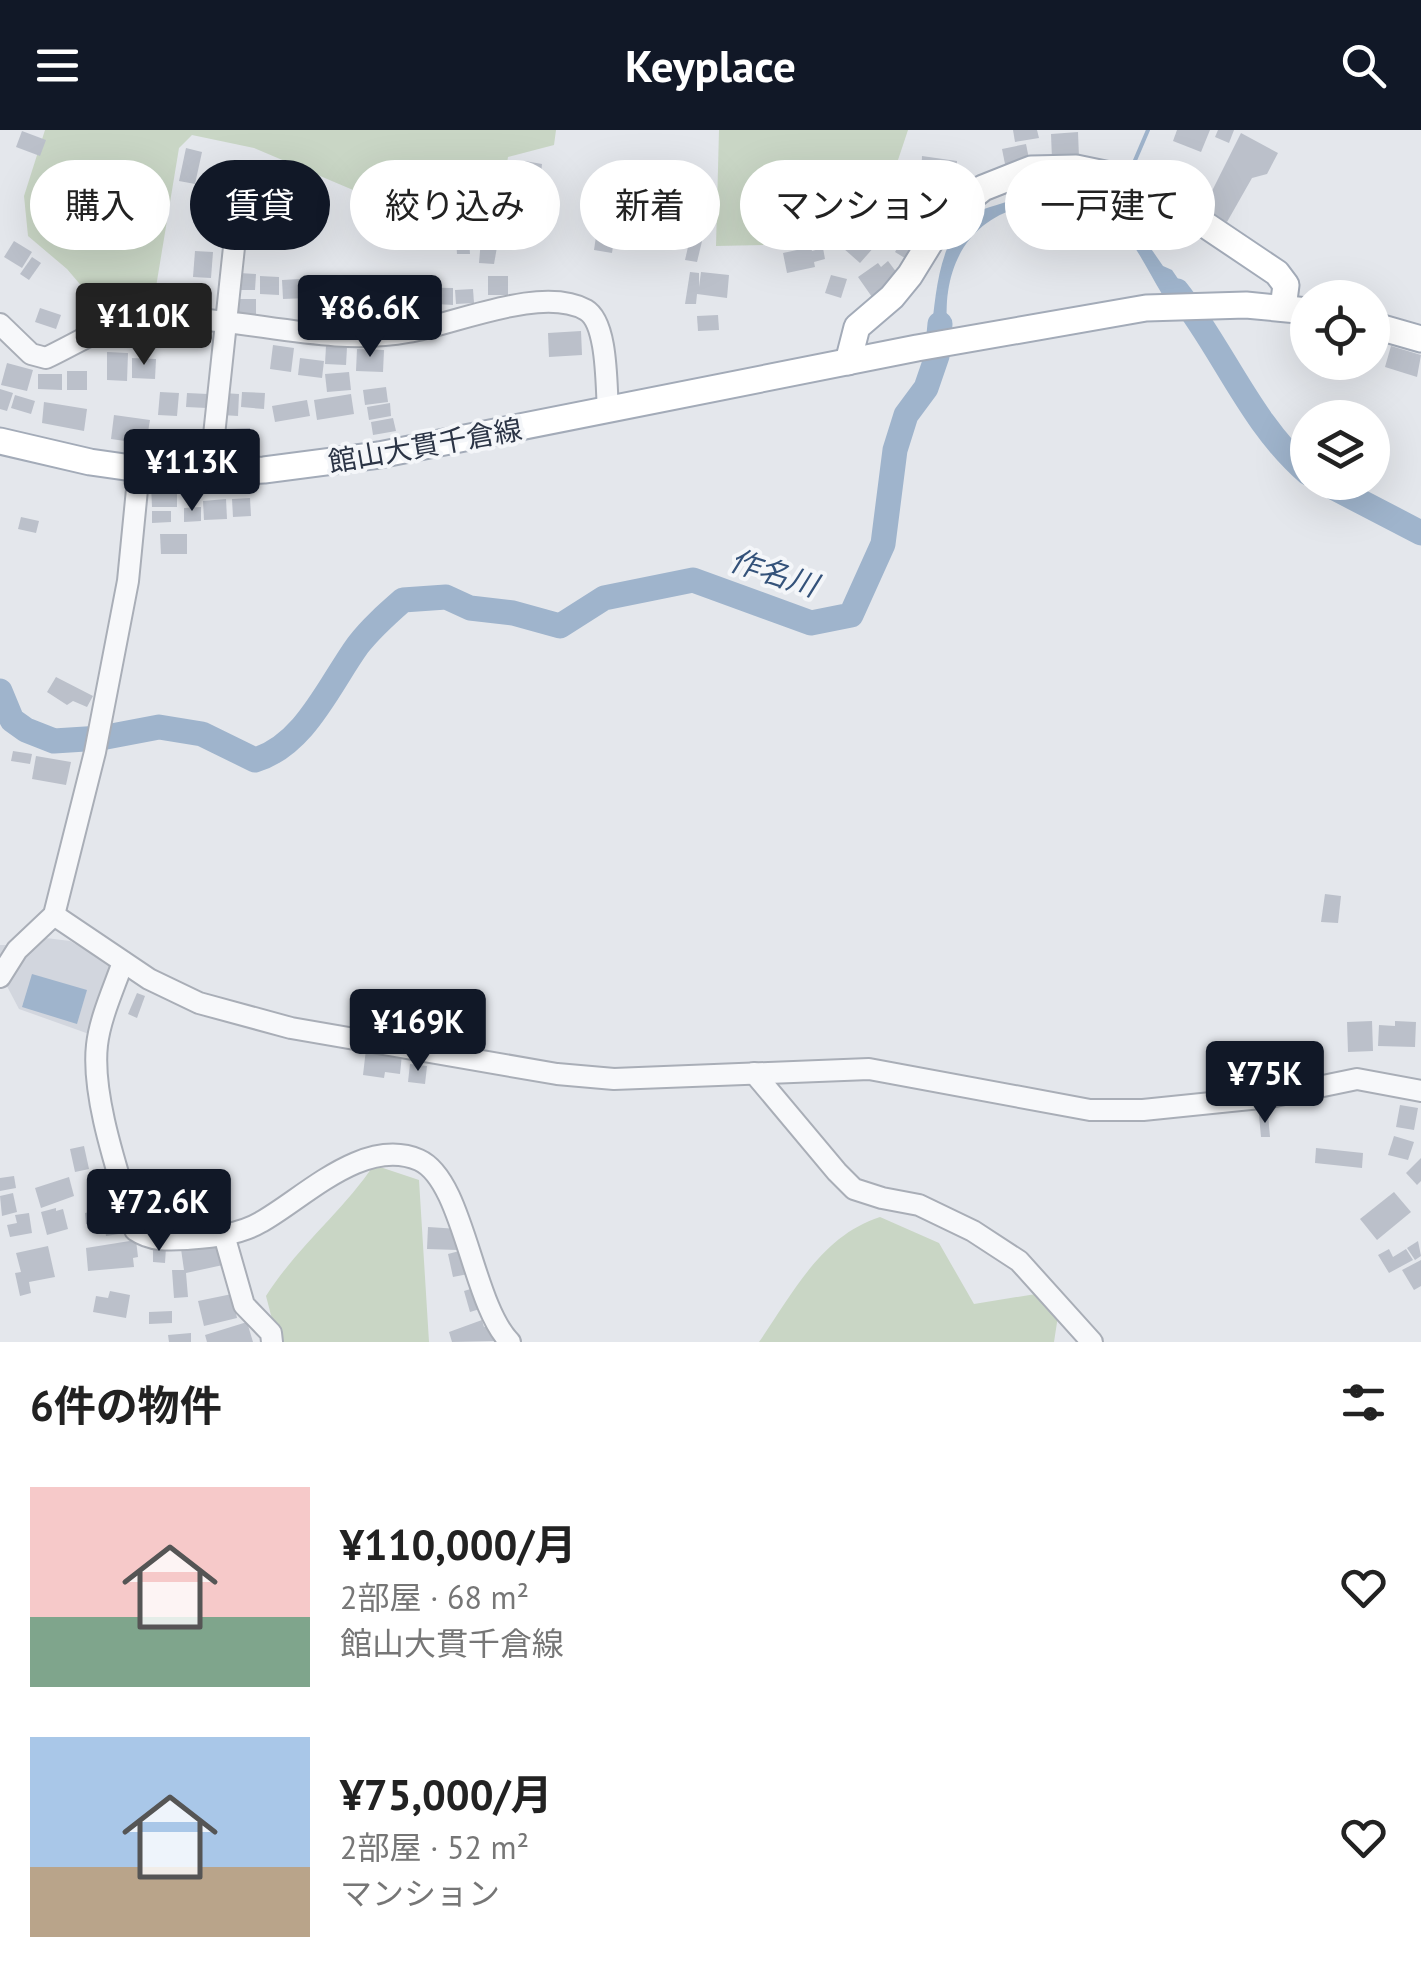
<!DOCTYPE html>
<html lang="ja">
<head>
<meta charset="utf-8">
<style>
  body { margin:0; font-family:"PT Sans","Noto Sans JP",sans-serif; background:#f6f6f6; color:#222; height:100vh; display:flex; flex-direction:column; font-size:38px; white-space:nowrap }
  * { box-sizing:border-box; margin:0 }
  p { font-size:32px; color:#767676 }
  .icon { flex:none; width:55px; height:55px; fill:none; stroke:currentColor; stroke-width:2; stroke-linecap:round; stroke-linejoin:round }
  .map { position:relative; height:1212px; overflow:hidden }
  .details { display:flex; flex-direction:column; background:#fff; flex:1 }
  .details>* { flex:none }
  .banner { position:absolute; left:30px; top:30px; width:1362px; height:90px; display:flex; gap:20px }
  .fabs { position:absolute; left:1290px; top:150px; display:grid; gap:20px }
  .fabs a { display:grid; place-items:center; width:100px; height:100px; border-radius:50%; background:#fff; box-shadow:0 10px 40px #0002; font-size:50px }
  .price { position:absolute; translate:-50% -85px; padding:0 22px; border-radius:10px; background:#111827; color:#fff; font-size:32px; line-height:65px; filter:drop-shadow(0 2px 5px #0008) }
  .price::after { content:''; position:absolute; left:50%; top:60px; width:30px; height:22px; margin-left:-15px; background:inherit; clip-path:polygon(0 0,100% 0,50% 100%) }
  .price.on { background:#222; color:#fff }
  ul { padding:0; list-style:none }
  li { display:flex; align-items:center; gap:30px; height:250px; padding:0 30px }
  li span { display:grid; place-items:center; flex:none; width:280px; height:200px; border-radius:0px; color:#555 }
  li>.icon { margin-inline-start:auto }
  span .icon { width:120px; height:120px; fill:#fffc; stroke-width:1 }
  li b { font-size:42px }
  h2 { display:flex; justify-content:space-between; align-items:center; height:120px; padding:0 30px; font-size:42px }
  .tag { padding:0 35px; border-radius:45px; background:#fff; box-shadow:0 10px 40px #0002; font-size:35px; line-height:90px }
  .tag.on { background:#111827; color:#fff }
  header { display:flex; justify-content:space-between; align-items:center; height:130px; padding:0 30px; background:#111827; color:#fff; font-size:45px; font-weight:800 }
  .map>svg:first-child { display:block }
  .built { fill:#d2d6de }
  .green { fill:#c9d6c5 }
  .water { fill:#9fb4cc }
  .lines { fill:none; stroke-linecap:round; stroke-linejoin:round }
  .stream { stroke:#9fb4cc; stroke-width:4 }
  .river { stroke:#9fb4cc; stroke-width:25 }
  .building { fill:#bbc0ca }
  .minor-casing { stroke:#a9aeb7; stroke-width:24 }
  .major-casing { stroke:#a3abb8; stroke-width:29 }
  .minor { stroke:#f7f8fa; stroke-width:20 }
  .major { stroke:#fff; stroke-width:25 }
  .labels { text-anchor:middle; dominant-baseline:central; stroke-width:8; stroke-linejoin:round; paint-order:stroke }
  .street-label { font-size:28px; fill:#2b3445; stroke:#f4f6f9 }
  .water-label { font-size:30px; font-style:italic; fill:#34527a; stroke:#f4f6f9 }
</style>
</head>
<body>
<header><svg class="icon" aria-label="menu" viewBox="0 0 24 24"><path d="M4 6h16M4 12h16M4 18h16"/></svg>Keyplace<svg class="icon" aria-label="search" viewBox="0 0 24 24"><circle cx="10" cy="10" r="6"/><path d="M15 15l6 6"/></svg></header>
<div class="map">
<svg width="1421" height="1212" viewBox="0 0 1421 1212">
  <rect width="100%" height="100%" fill="#e4e7ec"/>
  <polygon class="built" points="46,808 70,811 114,836 89,904 19,879 0,843 0,815 32,815"/>
  <g class="green">
    <polygon points="45,0 556,0 554,15 508,27 505,45 482,71 405,82 254,18 192,5 179,18 156,157 107,186 67,139 28,106 24,66"/>
    <polygon points="719,0 908,0 878,90 804,114 716,116"/>
    <path d="M374,1035L419,1050L429,1212H278L266,1166C297,1117 342,1082 374,1035Z"/>
    <path d="M880,1087L939,1113L974,1174L1048,1162L1058,1186L1054,1212H759C793,1163 821,1106 880,1087Z"/>
  </g>
  <g class="water">
    <path d="M1046,51L1085,53L1106,62L1115,61L1116,68L1163,136L1172,140L1187,162L1162,164C1144,134 1124,90 1093,72C1078,63 1064,70 1048,72C994,77 956,106 948,162C946,174 947,188 946,200L931,203C937,160 938,92 990,77C1009,71 1034,65 1046,51Z"/>
    <polygon points="32,844 87,860 77,894 22,877"/>
  </g>
  <g class="lines">
    <polyline class="stream" points="1130,42 1148,0"/>
    <g class="river">
      <path d="M1177,161C1223,219 1251,294 1308,343"/>
      <polyline points="1323,352 1421,403"/>
      <path d="M0,561L12,590L26,600L54,611L101,608L159,597L202,604L255,630C305,615 329,555 358,515C371,498 387,484 403,470L446,467L470,478L513,483L560,496L604,468L693,450L811,493L851,485L883,414L895,320L906,285L926,258L937,226L940,194"/>
    </g>
  </g>
  <g class="building">
    <polygon points="1013,0 1037,0 1039,8 1015,12"/>
    <polygon points="1177,0 1210,0 1201,22 1173,11"/>
    <polygon points="1218,0 1234,0 1229,13 1215,7"/>
    <polygon points="22,1 46,10 40,26 16,17"/>
    <polygon points="1078,2 1079,28 1052,29 1051,4"/>
    <polygon points="1241,3 1278,23 1267,44 1252,48 1227,92 1203,79"/>
    <polygon points="1026,14 1029,29 1005,34 1002,19"/>
    <polygon points="186,18 202,22 195,54 179,51"/>
    <polygon points="922,26 957,31 956,51 921,49"/>
    <polygon points="525,31 542,34 541,43 524,41"/>
    <polygon points="1178,41 1202,55 1192,70 1169,56"/>
    <polygon points="505,45 526,48 523,72 502,69"/>
    <polygon points="668,45 691,48 688,69 665,66"/>
    <polygon points="940,52 954,53 953,70 940,70"/>
    <polygon points="528,63 541,65 538,78 525,75"/>
    <polygon points="630,64 639,65 638,92 628,92"/>
    <polygon points="927,68 941,75 934,89 928,86 923,97 903,87 911,72 922,77"/>
    <polygon points="1145,68 1158,75 1147,96 1134,88"/>
    <polygon points="697,74 710,76 707,94 695,92"/>
    <polygon points="1162,77 1180,86 1173,100 1155,91"/>
    <polygon points="249,89 289,92 287,109 247,106"/>
    <polygon points="433,89 465,90 465,100 453,99 453,104 428,103 428,93 433,93"/>
    <polygon points="517,93 532,95 531,107 516,105"/>
    <polygon points="864,93 882,108 860,133 843,118"/>
    <polygon points="482,98 500,100 494,134 479,133"/>
    <polygon points="597,100 615,102 612,123 594,120"/>
    <polygon points="692,100 704,103 697,132 685,130"/>
    <polygon points="907,102 920,109 908,130 895,122"/>
    <polygon points="469,106 470,124 457,124 456,107"/>
    <polygon points="14,111 32,122 22,138 4,127"/>
    <polygon points="811,117 812,121 823,118 825,129 814,132 815,137 787,143 783,123"/>
    <polygon points="195,121 213,122 211,148 193,147"/>
    <polygon points="32,127 41,133 29,150 20,144"/>
    <polygon points="888,131 900,147 872,167 858,147 878,133 881,137"/>
    <polygon points="690,142 699,143 699,157 701,142 729,145 727,168 697,164 696,174 685,174"/>
    <polygon points="239,143 256,144 255,160 238,160"/>
    <polygon points="831,145 847,149 841,168 825,163"/>
    <polygon points="260,146 279,147 279,165 260,164"/>
    <rect x="488" y="146" width="20" height="19"/>
    <polygon points="317,148 319,172 308,172 308,168 283,169 282,150"/>
    <polygon points="404,157 453,158 453,175 403,172"/>
    <polygon points="473,159 474,173 456,174 455,160"/>
    <rect x="233" y="169" width="23" height="16"/>
    <polygon points="40,178 61,185 56,199 35,192"/>
    <polygon points="371,180 388,180 387,191 371,190"/>
    <polygon points="718,185 719,200 698,201 697,186"/>
    <polygon points="581,201 582,225 549,227 548,203"/>
    <polygon points="273,215 294,218 291,242 270,239"/>
    <polygon points="326,216 347,217 346,235 325,234"/>
    <polygon points="1391,216 1421,225 1417,247 1385,237"/>
    <polygon points="357,219 384,220 383,242 356,241"/>
    <polygon points="107,222 128,223 127,251 107,250"/>
    <polygon points="132,228 156,229 155,249 132,248"/>
    <polygon points="300,228 324,231 322,248 298,245"/>
    <polygon points="7,233 33,240 27,261 1,255"/>
    <rect x="67" y="241" width="20" height="19"/>
    <polygon points="349,242 351,260 327,262 325,244"/>
    <polygon points="38,244 62,244 62,260 38,259"/>
    <polygon points="386,257 388,272 365,275 363,260"/>
    <polygon points="0,259 13,263 7,281 0,279"/>
    <polygon points="160,262 179,263 177,286 158,285"/>
    <polygon points="242,262 265,263 264,279 241,277"/>
    <polygon points="187,263 208,264 207,278 186,277"/>
    <polygon points="223,263 239,264 238,286 222,285"/>
    <polygon points="351,264 354,284 317,290 314,270"/>
    <polygon points="15,265 35,271 31,284 11,278"/>
    <polygon points="307,270 310,286 275,292 272,276"/>
    <polygon points="44,272 87,279 84,301 42,293"/>
    <polygon points="390,273 391,286 369,290 367,277"/>
    <polygon points="114,285 150,290 146,314 111,309"/>
    <polygon points="393,288 396,301 373,305 371,292"/>
    <polygon points="250,298 251,319 227,319 227,299"/>
    <polygon points="164,312 187,312 187,322 182,322 182,327 164,328"/>
    <polygon points="177,354 177,377 152,377 151,355"/>
    <polygon points="250,368 251,386 233,387 232,369"/>
    <polygon points="226,369 227,389 204,390 203,371"/>
    <polygon points="201,377 201,391 184,392 184,378"/>
    <polygon points="152,381 171,381 171,392 152,393"/>
    <polygon points="21,387 39,391 36,403 18,399"/>
    <polygon points="160,404 187,404 187,424 161,424"/>
    <polygon points="56,547 93,566 87,577 73,571 67,575 47,562"/>
    <polygon points="13,621 32,624 30,634 11,631"/>
    <polygon points="36,626 71,632 66,655 32,649"/>
    <polygon points="1325,764 1341,766 1338,793 1321,792"/>
    <polygon points="137,863 145,866 137,888 128,884"/>
    <polygon points="1372,891 1373,921 1348,922 1347,892"/>
    <polygon points="1395,891 1416,892 1415,917 1378,916 1379,895 1395,896"/>
    <polygon points="366,919 402,924 400,944 385,942 384,948 363,945"/>
    <polygon points="410,934 427,936 425,954 408,952"/>
    <polygon points="1400,975 1418,978 1414,1000 1396,997"/>
    <polygon points="1268,984 1270,1007 1261,1007 1259,985"/>
    <polygon points="1394,1006 1414,1012 1408,1030 1388,1025"/>
    <polygon points="84,1016 89,1039 75,1042 70,1019"/>
    <polygon points="1316,1018 1363,1023 1362,1038 1315,1033"/>
    <polygon points="1421,1028 1421,1051 1417,1055 1406,1043"/>
    <polygon points="14,1046 16,1058 0,1061 0,1048"/>
    <polygon points="69,1047 74,1066 41,1078 35,1058"/>
    <polygon points="1394,1062 1411,1082 1377,1110 1360,1089"/>
    <polygon points="13,1063 17,1082 2,1086 0,1066"/>
    <polygon points="119,1075 120,1087 86,1094 85,1083"/>
    <polygon points="56,1078 56,1081 63,1079 68,1099 47,1105 41,1082"/>
    <polygon points="29,1083 32,1103 10,1107 7,1095 17,1093 15,1085"/>
    <polygon points="123,1088 125,1103 106,1106 104,1092"/>
    <polygon points="428,1097 459,1099 458,1120 427,1119"/>
    <polygon points="136,1110 138,1127 133,1128 134,1137 88,1141 86,1118"/>
    <polygon points="1418,1111 1421,1126 1415,1130 1407,1118"/>
    <polygon points="221,1114 223,1135 186,1143 188,1167 174,1168 172,1140 184,1140 181,1119"/>
    <polygon points="48,1116 55,1147 29,1152 31,1163 20,1166 15,1143 21,1142 16,1123"/>
    <polygon points="153,1116 166,1117 165,1133 153,1132"/>
    <polygon points="1389,1119 1393,1127 1406,1119 1413,1130 1389,1143 1378,1125"/>
    <polygon points="463,1120 468,1144 453,1147 448,1124"/>
    <polygon points="1421,1130 1421,1156 1414,1160 1402,1140"/>
    <polygon points="477,1157 483,1178 470,1182 464,1161"/>
    <polygon points="110,1161 130,1165 126,1188 93,1182 96,1166 108,1168"/>
    <polygon points="232,1164 237,1188 204,1196 198,1171"/>
    <polygon points="172,1181 172,1193 149,1194 149,1182"/>
    <polygon points="482,1190 484,1197 492,1195 496,1211 452,1212 449,1202"/>
    <polygon points="247,1192 253,1212 207,1212 205,1205"/>
    <polygon points="191,1203 191,1212 169,1212 168,1205"/>
  </g>
  <g class="lines">
    <defs>
      <g id="minor">
        <path d="M0,194L31,224L46,228C76,214 111,191 144,185C160,183 180,187 197,189C266,194 338,215 408,202C455,194 542,155 586,180C608,193 606,256 608,280"/>
        <polyline points="210,343 237,89"/>
        <polyline points="54,785 149,849 199,873 291,898 557,944 614,949 869,939 1090,980 1143,980 1270,967 1357,949 1421,961"/>
        <path d="M123,832C114,858 100,888 97,915C91,968 120,1048 135,1100C151,1111 168,1110 187,1109C211,1107 239,1105 261,1092C304,1068 364,1006 419,1030C464,1050 472,1174 510,1212"/>
        <polyline points="0,847 17,820 54,785 95,622 128,451 139,339"/>
        <polyline points="754,943 837,1042 854,1059 882,1068 919,1075 973,1101 1019,1131 1092,1212"/>
        <polyline points="224,1105 244,1175 271,1203 272,1212"/>
      </g>
      <g id="major">
        <polyline points="1372,195 1421,209"/>
        <polyline points="848,232 857,197 892,167 910,145 945,88 983,58 1031,39 1076,38 1129,49 1152,59 1277,143 1286,155 1283,178"/>
        <polyline points="0,311 90,332 139,339 210,343 264,340 379,325 917,218 1146,178 1246,175 1308,181"/>
      </g>
    </defs>
    <use href="#minor" class="minor-casing"/>
    <use href="#major" class="major-casing"/>
    <use href="#minor" class="minor"/>
    <use href="#major" class="major"/>
  </g>
  <g class="labels">
    <g class="street-label">
      <text transform="translate(425 315) rotate(-10)">館山大貫千倉線</text>
    </g>
    <g class="water-label">
      <text transform="translate(774 442) rotate(18)">作名川</text>
    </g>
  </g>
</svg>
<div class="fabs">
<a><svg class="icon" aria-label="locate" viewBox="0 0 24 24"><circle cx="12" cy="12" r="6"/><path d="M12 2v4M12 18v4M2 12h4M18 12h4"/></svg></a>
<a><svg class="icon" aria-label="layers" viewBox="0 0 24 24"><path d="M12 4l9 5-9 5-9-5zM3 14l9 5 9-5"/></svg></a>
</div>
<b class="price" style="left:370px;top:230px">¥86.6K</b>
<b class="price on" style="left:144px;top:238px">¥110K</b>
<b class="price" style="left:192px;top:384px">¥113K</b>
<b class="price" style="left:418px;top:944px">¥169K</b>
<b class="price" style="left:1265px;top:996px">¥75K</b>
<b class="price" style="left:159px;top:1124px">¥72.6K</b>
<div class="banner">
<a class="tag">購入</a>
<a class="tag on">賃貸</a>
<a class="tag">絞り込み</a>
<a class="tag">新着</a>
<a class="tag">マンション</a>
<a class="tag">一戸建て</a>
</div>
</div>
<section class="details">
<h2>6件の物件<svg class="icon" aria-label="filters" viewBox="0 0 24 24"><path d="M4 7h16M4 17h16"/><circle cx="9" cy="7" r="2"/><circle cx="15" cy="17" r="2"/></svg></h2>
<ul>
<li><span style="background:linear-gradient(#f6c9c9 65%,#7fa58c 0)"><svg class="icon" aria-label="home" viewBox="0 0 24 24"><path d="M3 11l9-7 9 7M6 9v11h12V9"/></svg></span><div><b>¥110,000/月</b><p>2部屋 · 68 m²</p><p>館山大貫千倉線</p></div><svg class="icon" aria-label="heart" viewBox="0 0 24 24"><path d="M12 20l-8-8c-3-5 5-10 8-4 3-6 11-1 8 4z"/></svg></li>
<li><span style="background:linear-gradient(#a9c7e8 65%,#b9a48a 0)"><svg class="icon" aria-label="home" viewBox="0 0 24 24"><path d="M3 11l9-7 9 7M6 9v11h12V9"/></svg></span><div><b>¥75,000/月</b><p>2部屋 · 52 m²</p><p>マンション</p></div><svg class="icon" aria-label="heart" viewBox="0 0 24 24"><path d="M12 20l-8-8c-3-5 5-10 8-4 3-6 11-1 8 4z"/></svg></li>
</ul>
</section>
</body>
</html>
